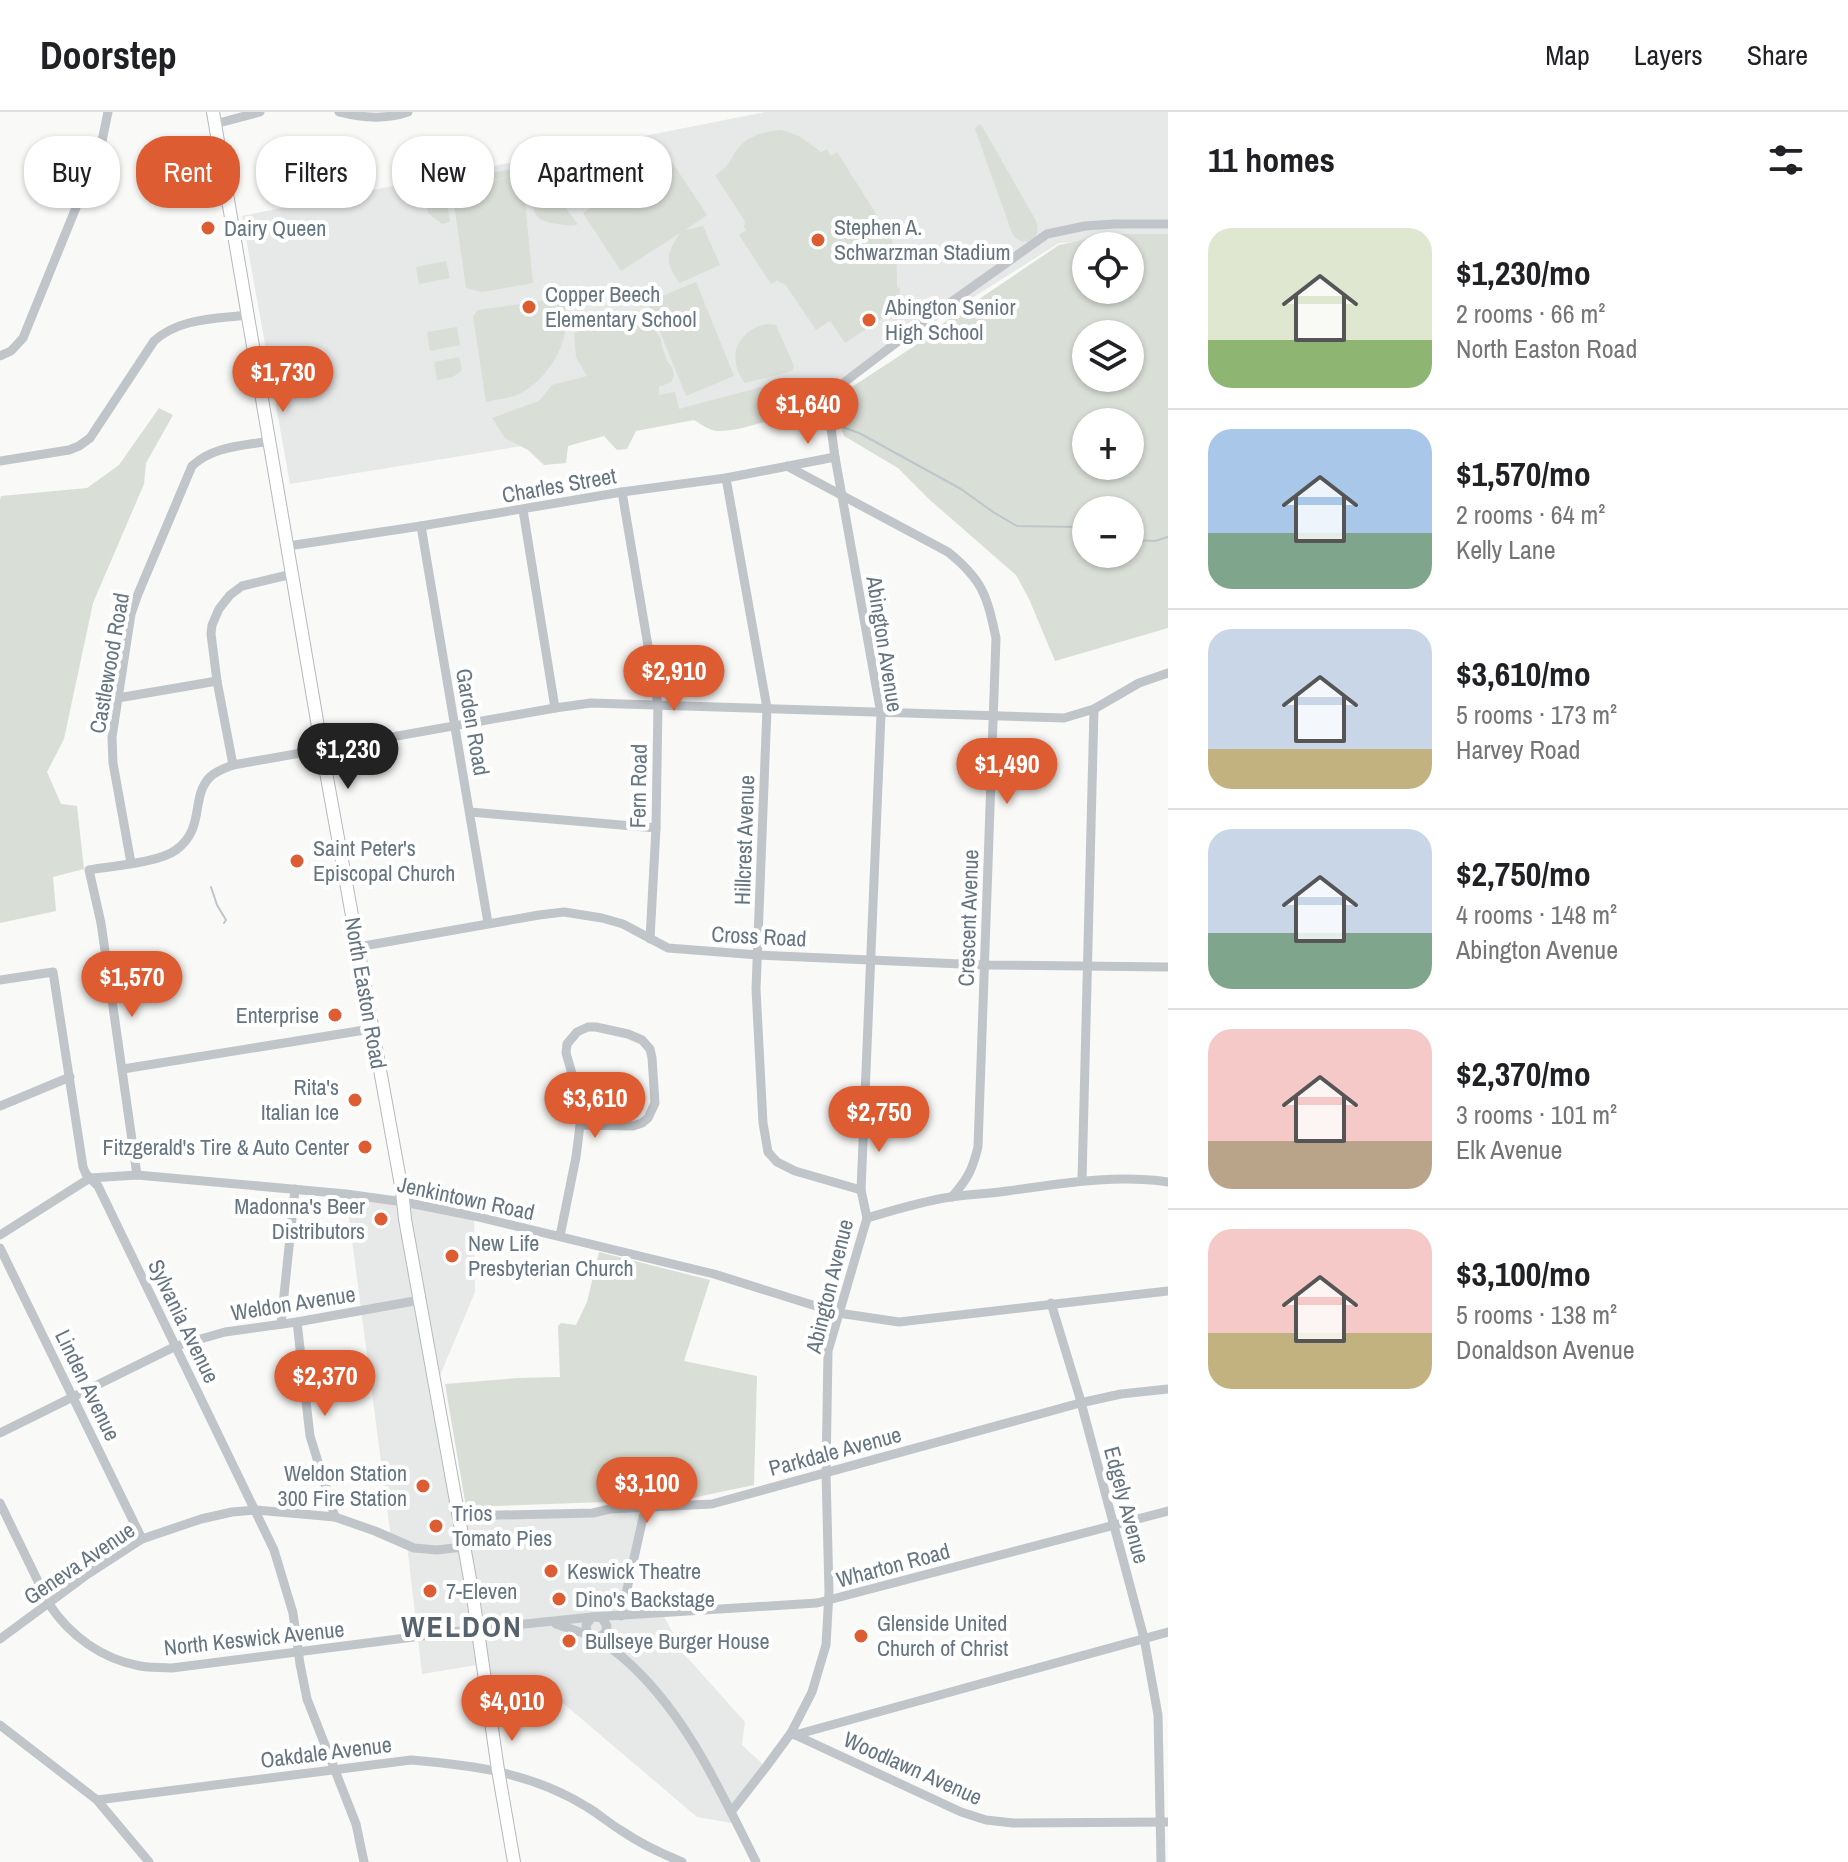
<!DOCTYPE html>
<html lang="en">
<head>
<meta charset="utf-8">
<style>
  body { margin:0; font-family:"Archivo Narrow",sans-serif; background:#f6f6f6; color:#202124; height:100vh; display:flex; flex-direction:column; font-size:30px; white-space:nowrap }
  * { box-sizing:border-box; margin:0 }
  p { font-size:26px; color:#757577 }
  .icon { flex:none; width:44px; height:44px; fill:none; stroke:currentColor; stroke-width:2; stroke-linecap:round; stroke-linejoin:round }
  .map { position:relative; flex:1; overflow:hidden }
  .details { display:flex; flex-direction:column; background:#fff; width:680px }
  .details>* { flex:none }
  .top-card { position:absolute; left:24px; top:24px; width:760px; height:72px; display:flex; gap:16px }
  .tools { position:absolute; left:1072px; top:120px; display:grid; gap:16px }
  .tools a { display:grid; place-items:center; width:72px; height:72px; border-radius:50%; background:#fff; box-shadow:0 2px 6px #0004; font-size:40px }
  .price { position:absolute; translate:-50% -68px; padding:0 18px; border-radius:28px; background:#de5c32; color:#fff; font-size:26px; line-height:52px; filter:drop-shadow(0 2px 4px #0008) }
  .price::after { content:''; position:absolute; left:50%; top:48px; width:24px; height:18px; margin-left:-12px; background:inherit; clip-path:polygon(0 0,100% 0,50% 100%) }
  .price.active { background:#222; color:#fff }
  ul { padding:0; list-style:none }
  li { display:flex; align-items:center; gap:24px; height:200px; padding:0 40px }
  li+li { border-top:2px solid #e0e0e0 }
  li span { display:grid; place-items:center; flex:none; width:224px; height:160px; border-radius:24px; color:#555 }
  li>.icon { margin-inline-start:auto }
  span .icon { width:96px; height:96px; fill:#fffc; stroke-width:1 }
  li b { font-size:34px }
  h2 { display:flex; justify-content:space-between; align-items:center; height:96px; padding:0 40px; font-size:34px }
  .tag { padding:0 28px; border-radius:32px; background:#fff; box-shadow:0 2px 6px #0004; font-size:28px; line-height:72px }
  .tag.active { background:#de5c32; color:#fff }
  header { display:flex; align-items:center; gap:48px; box-sizing:border-box; height:112px; padding:0 40px; background:#fff; border-bottom:2px solid #e0e0e0 }
  header strong { font-size:38px }
  nav { display:flex; gap:44px; margin-inline-start:auto; font-size:28px }
  main { display:flex; flex:1; min-height:0 }
  .map>svg:first-child { display:block }
  .built { fill:#e7e8e8 }
  .green { fill:#d9ded6; fill-rule:evenodd }
  .lines { fill:none; stroke-linecap:round; stroke-linejoin:round }
  .stream { stroke:#bcc6cb; stroke-width:2 }
  .major-casing { stroke:#b4b9bd; stroke-width:14 }
  .minor { stroke:#c0c5c9; stroke-width:9 }
  .major { stroke:#fff; stroke-width:12 }
  .poi-dot { fill:#de5c32; stroke:#fff; stroke-width:3 }
  .labels { text-anchor:middle; dominant-baseline:central; stroke-width:8; stroke-linejoin:round; paint-order:stroke }
  .poi-label { font-size:22px; fill:#657581; stroke:#fff; text-anchor:start }
  .street-label { font-size:22px; fill:#657581; stroke:#fff }
  .district-label { font-size:30px; font-weight:bold; letter-spacing:2px; fill:#57636c; stroke:#fff }
</style>
</head>
<body>
<header>
<strong>Doorstep</strong>
<nav><a>Map</a><a>Layers</a><a>Share</a></nav>
</header>
<main>
<div class="map">
<svg width="1168" height="1750" viewBox="0 0 1168 1750">
  <rect width="100%" height="100%" fill="#f9f9f7"/>
  <g class="built">
    <polygon points="765,0 1168,0 1168,124 1059,131 814,286 290,372 242,104"/>
    <polygon points="346,1082 474,1104 475,1180 436,1273 458,1403 645,1397 621,1504 662,1501 685,1543 745,1610 742,1633 766,1655 731,1700 737,1712 697,1705 564,1592 491,1608 483,1552 422,1562 407,1433 391,1426"/>
  </g>
  <g class="green">
    <path d="M979,12L982,14L1036,109C1039,117 1038,123 1032,128C1023,132 1017,129 1012,121L975,17Z"/>
    <path d="M782,18L799,24L821,40L827,37L831,44L837,40L890,124C897,141 897,157 897,175L900,176L899,188L892,200L845,231L831,210H828L816,218L785,172L780,171L778,168L771,172L739,123L746,118L744,115L745,109L715,63C730,54 727,52 736,39C748,23 763,20 782,18Z"/>
    <path d="M609,44L611,75L603,87L668,44L707,103L685,118L703,114L720,153L680,171C663,150 667,141 680,121L621,159L583,101L600,89L574,96L568,61L572,54Z"/>
    <polygon points="520,56 522,59 533,171 482,180 466,176 452,78 505,66 452,74 450,79 451,89 447,89 450,110 442,112 428,101 426,89 436,73 454,67"/>
    <path d="M527,58L535,62L542,81L556,83L577,111V113C567,115 561,112 551,111C522,106 541,83 526,65Z"/>
    <path d="M1112,122H1168V516L1055,549L1029,487L1016,463L931,389L898,356L844,324L835,299L841,282L910,237L942,212L1059,133ZM1086,134H1130V178H1086ZM1086,222H1130V266H1086ZM1130,310V354H1086V310ZM1086,398H1130V442H1086Z"/>
    <polygon points="446,149 450,166 419,172 416,155"/>
    <polygon points="696,170 734,264 686,284 648,190"/>
    <path d="M563,186C564,194 567,203 566,211C565,237 546,267 523,280C512,286 498,287 486,290L473,204L478,198Z"/>
    <path d="M637,198L650,203L655,218L661,227L662,235L667,249L672,255L674,264L671,270L659,275V283L675,280L679,297L769,273L793,271L807,281L816,291C791,301 743,320 717,319C710,319 701,312 694,308L636,319L627,337L617,338L604,324L568,334L566,351L544,353L528,338L505,326L492,306L539,289L552,273L587,264L576,245L574,221Z"/>
    <path d="M766,212L776,213L794,254L792,259L745,271C726,247 736,219 766,212Z"/>
    <polygon points="457,215 460,233 430,239 427,220"/>
    <polygon points="459,245 462,258 453,265 437,268 434,250"/>
    <polygon points="159,296 173,303 146,351 144,372 93,491 64,627 47,660 61,692 77,694 84,757 53,765 56,799 0,811 0,388 1,384 87,376 119,353"/>
    <polygon points="599,1140 710,1168 684,1249 757,1264 754,1373 687,1387 466,1395 445,1272 518,1266 560,1265 558,1214 561,1211 576,1213 587,1190"/>
  </g>
  <g class="lines">
    <g class="stream">
      <polyline points="783,284 816,308"/>
      <polyline points="843,315 861,322 961,377 993,400 1017,414 1075,415 1086,421"/>
      <polyline points="1130,428 1155,429 1168,425"/>
      <polyline points="211,775 217,793 226,808 224,811"/>
    </g>
    <defs>
      <polyline id="major" points="213,0 322,638 402,1079 405,1107 472,1478 498,1658 514,1750"/>
    </defs>
    <use href="#major" class="major-casing"/>
    <g class="minor">
      <path d="M339,0C362,6 385,8 408,0"/>
      <polyline points="215,12 260,0"/>
      <polyline points="0,244 11,239 23,226 101,34 108,0"/>
      <path d="M0,349L69,338L79,334L90,326L154,229C179,206 215,207 248,203"/>
      <path d="M787,354L948,440C983,468 987,484 996,526L978,1035C972,1059 968,1066 952,1085"/>
      <polyline points="726,366 767,596 756,877 763,1011 768,1040 777,1050 795,1059 861,1078"/>
      <polyline points="622,380 658,593 656,716 650,827"/>
      <polyline points="523,398 555,596"/>
      <polyline points="421,414 488,811"/>
      <polyline points="288,434 421,414 622,380 726,366 835,345"/>
      <polyline points="118,586 217,569"/>
      <polyline points="233,653 217,569 211,522 212,513 219,497 230,483 242,474 292,462"/>
      <polyline points="470,700 656,716"/>
      <path d="M131,751L113,651L112,625L131,502L138,482L192,354C213,334 242,334 270,329"/>
      <polyline points="358,835 539,803 564,800 602,806 623,812 668,836 758,843 984,853 1168,855"/>
      <polyline points="0,868 53,860 83,1055 86,1062 98,1074 274,1438 293,1501 300,1552 307,1587 356,1712 364,1750"/>
      <polyline points="123,957 371,917"/>
      <polyline points="0,994 70,965"/>
      <path d="M137,1063L101,811L89,758C112,754 158,751 176,738C206,716 190,685 210,665C216,659 225,656 233,653L555,596L591,591L1064,606L1094,597L1139,571L1168,561"/>
      <polyline points="1082,1069 1094,597"/>
      <path d="M867,1106C894,1098 923,1089 951,1085C970,1082 989,1082 1007,1079C1060,1072 1114,1062 1168,1070"/>
      <polyline points="0,1123 90,1066 137,1063 346,1082 404,1090 474,1104 714,1162 838,1201 899,1210 1168,1179"/>
      <polyline points="560,1124 576,1045 580,1013 575,972 566,941 567,932 577,920 588,915 596,915 628,922 642,928 650,937 652,946 655,991 648,1006 642,1011 633,1014 580,1013"/>
      <polyline points="0,1136 142,1427"/>
      <polyline points="1051,1191 1079,1283 1144,1526 1158,1603 1161,1750"/>
      <polyline points="297,1210 310,1324 335,1405"/>
      <polyline points="281,1212 295,1077"/>
      <polyline points="0,1321 176,1234 225,1220 297,1210 420,1188"/>
      <path d="M0,1391L49,1492C70,1524 102,1547 140,1554C150,1556 162,1555 172,1556L476,1517L592,1505"/>
      <polyline points="458,1404 593,1401 610,1397 712,1392 1080,1291 1121,1282 1168,1277"/>
      <polyline points="621,1504 645,1397"/>
      <polyline points="556,1512 598,1526 605,1521 607,1514 602,1506 596,1505"/>
      <polyline points="590,1524 587,1520 586,1513 592,1505 817,1491 1168,1399"/>
      <path d="M596,1526C604,1532 613,1537 621,1544C684,1597 720,1678 756,1750"/>
      <polyline points="0,1527 88,1462 142,1427 201,1407 232,1400 256,1398 335,1405 375,1419 414,1436 437,1438 463,1435"/>
      <polyline points="0,1613 97,1688 149,1750"/>
      <polyline points="791,1621 961,1700 986,1708 1013,1711 1168,1710"/>
      <polyline points="795,1623 1168,1520"/>
      <path d="M97,1688L411,1648C473,1653 533,1661 587,1695C599,1702 610,1712 622,1719C641,1732 660,1741 682,1750"/>
      <polyline points="731,1700 766,1655 791,1621 812,1580 826,1533 829,1480 826,1361 828,1239 867,1106 861,1078 881,602 835,345 827,287 834,278 933,203 1047,122 1085,114 1114,112 1168,112"/>
    </g>
    <use href="#major" class="major"/>
  </g>
  <g class="poi-dot">
    <circle cx="208" cy="116" r="8"/>
    <circle cx="818" cy="128" r="8"/>
    <circle cx="529" cy="195" r="8"/>
    <circle cx="869" cy="208" r="8"/>
    <circle cx="297" cy="749" r="8"/>
    <circle cx="335" cy="903" r="8"/>
    <circle cx="355" cy="988" r="8"/>
    <circle cx="365" cy="1035" r="8"/>
    <circle cx="381" cy="1107" r="8"/>
    <circle cx="452" cy="1144" r="8"/>
    <circle cx="423" cy="1374" r="8"/>
    <circle cx="436" cy="1414" r="8"/>
    <circle cx="551" cy="1459" r="8"/>
    <circle cx="430" cy="1479" r="8"/>
    <circle cx="559" cy="1487" r="8"/>
    <circle cx="861" cy="1524" r="8"/>
    <circle cx="569" cy="1529" r="8"/>
  </g>
  <g class="labels">
    <g class="poi-label">
      <text x="834" y="115">Stephen A.<tspan x="834" dy="25">Schwarzman Stadium</tspan></text>
      <text x="224" y="116">Dairy Queen</text>
      <text x="545" y="182">Copper Beech<tspan x="545" dy="25">Elementary School</tspan></text>
      <text x="885" y="195">Abington Senior<tspan x="885" dy="25">High School</tspan></text>
      <text x="313" y="736">Saint Peter's<tspan x="313" dy="25">Episcopal Church</tspan></text>
      <text x="319" y="903" text-anchor="end">Enterprise</text>
      <text x="339" y="975" text-anchor="end">Rita's<tspan x="339" dy="25">Italian Ice</tspan></text>
      <text x="349" y="1035" text-anchor="end">Fitzgerald's Tire &amp; Auto Center</text>
      <text x="365" y="1094" text-anchor="end">Madonna's Beer<tspan x="365" dy="25">Distributors</tspan></text>
      <text x="468" y="1131">New Life<tspan x="468" dy="25">Presbyterian Church</tspan></text>
      <text x="407" y="1361" text-anchor="end">Weldon Station<tspan x="407" dy="25">300 Fire Station</tspan></text>
      <text x="452" y="1401">Trios<tspan x="452" dy="25">Tomato Pies</tspan></text>
      <text x="567" y="1459">Keswick Theatre</text>
      <text x="446" y="1479">7-Eleven</text>
      <text x="575" y="1487">Dino's Backstage</text>
      <text x="877" y="1511">Glenside United<tspan x="877" dy="25">Church of Christ</tspan></text>
      <text x="585" y="1529">Bullseye Burger House</text>
    </g>
    <g class="street-label">
      <text transform="translate(559 373) rotate(-10)">Charles Street</text>
      <text transform="translate(885 532) rotate(81)">Abington Avenue</text>
      <text transform="translate(109 551) rotate(-80)">Castlewood Road</text>
      <text transform="translate(473 610) rotate(80)">Garden Road</text>
      <text transform="translate(638 674) rotate(-89)">Fern Road</text>
      <text transform="translate(744 728) rotate(-88)">Hillcrest Avenue</text>
      <text transform="translate(968 806) rotate(-88)">Crescent Avenue</text>
      <text transform="translate(759 824) rotate(3)">Cross Road</text>
      <text transform="translate(366 881) rotate(80)">North Easton Road</text>
      <text transform="translate(466 1086) rotate(12)">Jenkintown Road</text>
      <text transform="translate(829 1174) rotate(-76)">Abington Avenue</text>
      <text transform="translate(293 1191) rotate(-9)">Weldon Avenue</text>
      <text transform="translate(184 1209) rotate(64)">Sylvania Avenue</text>
      <text transform="translate(88 1273) rotate(64)">Linden Avenue</text>
      <text transform="translate(835 1339) rotate(-15)">Parkdale Avenue</text>
      <text transform="translate(1127 1393) rotate(75)">Edgely Avenue</text>
      <text transform="translate(79 1451) rotate(-34)">Geneva Avenue</text>
      <text transform="translate(893 1453) rotate(-15)">Wharton Road</text>
      <text transform="translate(254 1526) rotate(-6)">North Keswick Avenue</text>
      <text transform="translate(326 1640) rotate(-7)">Oakdale Avenue</text>
      <text transform="translate(913 1656) rotate(24)">Woodlawn Avenue</text>
    </g>
    <g class="district-label">
      <text x="462" y="1514">WELDON</text>
    </g>
  </g>
</svg>
<div class="tools">
<a><svg class="icon" aria-label="locate" viewBox="0 0 24 24"><circle cx="12" cy="12" r="6"/><path d="M12 2v4M12 18v4M2 12h4M18 12h4"/></svg></a>
<a><svg class="icon" aria-label="layers" viewBox="0 0 24 24"><path d="M12 4l9 5-9 5-9-5zM3 14l9 5 9-5"/></svg></a>
<a>+</a>
<a>−</a>
</div>
<b class="price" style="left:283px;top:302px">$1,730</b>
<b class="price" style="left:808px;top:334px">$1,640</b>
<b class="price" style="left:674px;top:601px">$2,910</b>
<b class="price active" style="left:348px;top:679px">$1,230</b>
<b class="price" style="left:1007px;top:694px">$1,490</b>
<b class="price" style="left:132px;top:907px">$1,570</b>
<b class="price" style="left:595px;top:1028px">$3,610</b>
<b class="price" style="left:879px;top:1042px">$2,750</b>
<b class="price" style="left:325px;top:1306px">$2,370</b>
<b class="price" style="left:647px;top:1413px">$3,100</b>
<b class="price" style="left:512px;top:1631px">$4,010</b>
<div class="top-card">
<a class="tag">Buy</a>
<a class="tag active">Rent</a>
<a class="tag">Filters</a>
<a class="tag">New</a>
<a class="tag">Apartment</a>
</div>
</div>
<section class="details">
<h2>11 homes<svg class="icon" aria-label="filters" viewBox="0 0 24 24"><path d="M4 7h16M4 17h16"/><circle cx="9" cy="7" r="2"/><circle cx="15" cy="17" r="2"/></svg></h2>
<ul>
<li><span style="background:linear-gradient(#dfe7d0 70%,#8fb573 0)"><svg class="icon" aria-label="home" viewBox="0 0 24 24"><path d="M3 11l9-7 9 7M6 9v11h12V9"/></svg></span><div><b>$1,230/mo</b><p>2 rooms · 66 m²</p><p>North Easton Road</p></div></li>
<li><span style="background:linear-gradient(#a9c7e8 65%,#7fa58c 0)"><svg class="icon" aria-label="home" viewBox="0 0 24 24"><path d="M3 11l9-7 9 7M6 9v11h12V9"/></svg></span><div><b>$1,570/mo</b><p>2 rooms · 64 m²</p><p>Kelly Lane</p></div></li>
<li><span style="background:linear-gradient(#c9d6e8 75%,#c2b280 0)"><svg class="icon" aria-label="home" viewBox="0 0 24 24"><path d="M3 11l9-7 9 7M6 9v11h12V9"/></svg></span><div><b>$3,610/mo</b><p>5 rooms · 173 m²</p><p>Harvey Road</p></div></li>
<li><span style="background:linear-gradient(#c9d6e8 65%,#7fa58c 0)"><svg class="icon" aria-label="home" viewBox="0 0 24 24"><path d="M3 11l9-7 9 7M6 9v11h12V9"/></svg></span><div><b>$2,750/mo</b><p>4 rooms · 148 m²</p><p>Abington Avenue</p></div></li>
<li><span style="background:linear-gradient(#f6c9c9 70%,#b9a48a 0)"><svg class="icon" aria-label="home" viewBox="0 0 24 24"><path d="M3 11l9-7 9 7M6 9v11h12V9"/></svg></span><div><b>$2,370/mo</b><p>3 rooms · 101 m²</p><p>Elk Avenue</p></div></li>
<li><span style="background:linear-gradient(#f6c9c9 65%,#c2b280 0)"><svg class="icon" aria-label="home" viewBox="0 0 24 24"><path d="M3 11l9-7 9 7M6 9v11h12V9"/></svg></span><div><b>$3,100/mo</b><p>5 rooms · 138 m²</p><p>Donaldson Avenue</p></div></li>
</ul>
</section>
</main>
</body>
</html>
